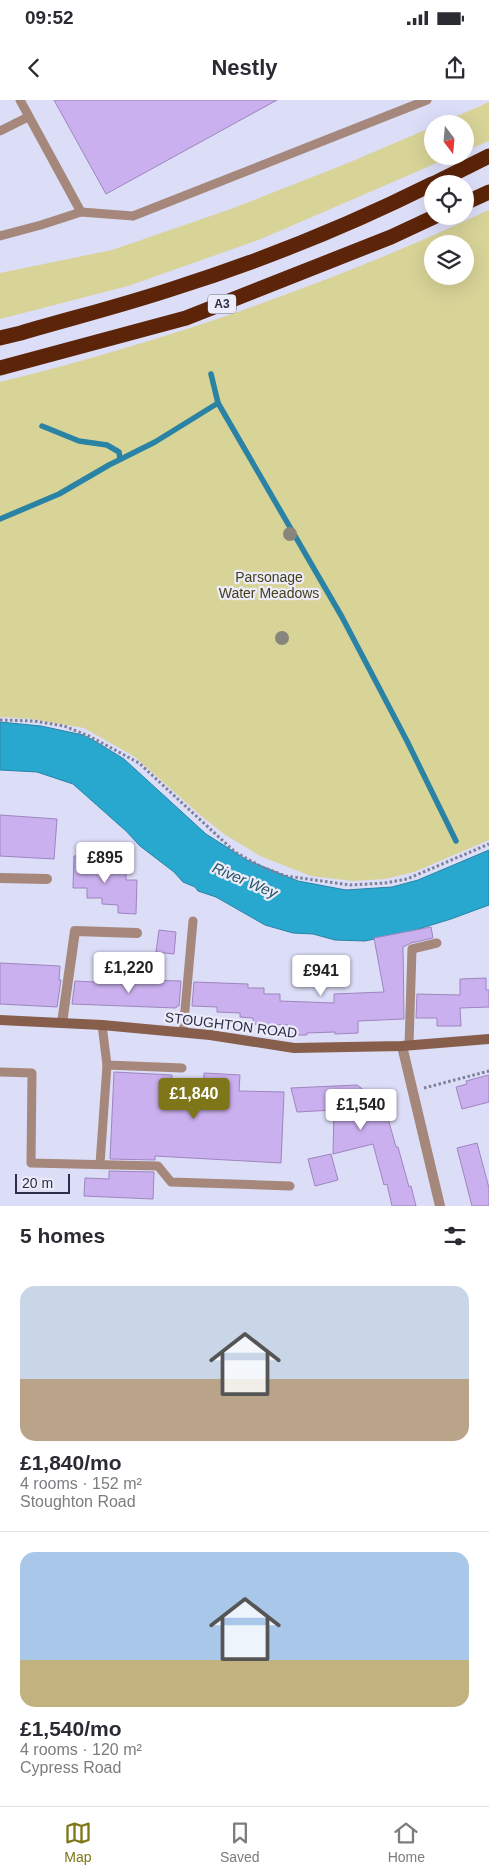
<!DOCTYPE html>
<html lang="en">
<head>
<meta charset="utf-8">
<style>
  body { margin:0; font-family:Arial,sans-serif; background:#f2f2f3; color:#2b2b33; height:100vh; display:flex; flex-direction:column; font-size:19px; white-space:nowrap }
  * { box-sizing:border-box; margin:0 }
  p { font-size:16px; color:#7c7c81 }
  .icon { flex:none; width:28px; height:28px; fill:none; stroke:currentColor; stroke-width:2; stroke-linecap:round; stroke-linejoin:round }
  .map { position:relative; height:1106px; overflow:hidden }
  .details { display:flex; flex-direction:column; background:#fff; flex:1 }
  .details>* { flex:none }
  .needle { width:32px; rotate:164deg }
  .fabs { position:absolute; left:424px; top:15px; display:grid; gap:10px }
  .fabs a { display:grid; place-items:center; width:50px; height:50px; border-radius:50%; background:#fff; box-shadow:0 5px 20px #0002; font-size:25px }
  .scale { position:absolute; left:15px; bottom:12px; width:55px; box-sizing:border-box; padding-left:5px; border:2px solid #2d2d46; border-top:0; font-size:14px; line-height:18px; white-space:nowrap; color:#2d2d46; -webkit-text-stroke:4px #ebebf9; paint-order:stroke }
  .price { position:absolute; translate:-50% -42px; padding:0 11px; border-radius:5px; background:#fff; color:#222; font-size:16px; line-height:32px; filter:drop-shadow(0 1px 2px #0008) }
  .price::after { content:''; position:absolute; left:50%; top:30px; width:15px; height:11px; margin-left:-8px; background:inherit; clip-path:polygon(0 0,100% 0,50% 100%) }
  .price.on { background:#7f7619; color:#fff }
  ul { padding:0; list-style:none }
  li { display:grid; align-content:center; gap:10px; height:265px; padding:0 20px }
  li+li { border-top:1px solid #e1e1e2 }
  li span { display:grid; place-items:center; height:155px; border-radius:15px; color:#555 }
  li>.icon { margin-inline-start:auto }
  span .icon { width:90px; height:90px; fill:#fffc; stroke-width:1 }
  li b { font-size:21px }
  h2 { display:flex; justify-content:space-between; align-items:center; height:60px; padding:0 20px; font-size:21px }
  .status { display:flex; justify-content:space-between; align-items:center; height:35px; padding:0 25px; background:#fff; direction:ltr }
  .status svg { height:14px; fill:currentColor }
  header { display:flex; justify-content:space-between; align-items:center; height:65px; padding:0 20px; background:#fff; font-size:22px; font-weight:700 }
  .tabs { display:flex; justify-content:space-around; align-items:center; height:70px; border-top:1px solid #e1e1e2; background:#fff; font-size:14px; color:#7c7c81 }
  .tabs a { display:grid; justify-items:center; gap:2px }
  .tabs .on { color:#7f7619 }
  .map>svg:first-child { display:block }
  .green { fill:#d8d397; fill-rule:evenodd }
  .water { fill:#28a8ce; stroke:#2a83a5 }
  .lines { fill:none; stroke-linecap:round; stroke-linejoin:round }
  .stream { stroke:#2a83a5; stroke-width:5.5 }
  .building { fill:#cab0ee; stroke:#9e85c0 }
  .path { stroke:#7e7f98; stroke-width:3; stroke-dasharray:2.5 2.5; stroke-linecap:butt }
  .lane { stroke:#a5887b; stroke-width:9 }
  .street { stroke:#a5887b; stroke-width:10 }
  .secondary { stroke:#875d4c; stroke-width:10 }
  .highway { stroke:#5c2408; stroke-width:15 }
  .tree { fill:#88867c }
  .labels { text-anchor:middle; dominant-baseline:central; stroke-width:4.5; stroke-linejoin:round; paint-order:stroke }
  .shield { fill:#ebebf9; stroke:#66667c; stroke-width:1 }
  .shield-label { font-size:12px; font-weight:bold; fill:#2d2d46 }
  .park-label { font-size:14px; fill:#443f17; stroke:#ebebf9 }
  .street-label { font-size:14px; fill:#2d2d46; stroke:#ebebf9 }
  .water-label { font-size:15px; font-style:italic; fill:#235364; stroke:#ebebf9 }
</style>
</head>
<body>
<div class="status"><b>09:52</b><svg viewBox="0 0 49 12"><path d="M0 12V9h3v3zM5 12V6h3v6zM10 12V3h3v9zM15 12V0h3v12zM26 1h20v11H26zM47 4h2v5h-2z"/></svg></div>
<header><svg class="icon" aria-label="back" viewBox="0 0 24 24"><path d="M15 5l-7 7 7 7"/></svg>Nestly<svg class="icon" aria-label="share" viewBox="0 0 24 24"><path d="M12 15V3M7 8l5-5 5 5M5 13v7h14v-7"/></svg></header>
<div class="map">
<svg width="489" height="1106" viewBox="0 0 489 1106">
  <rect width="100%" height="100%" fill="#dcddf7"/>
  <g class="green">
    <polygon points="489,2 489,41 465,51 465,24 439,24"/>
    <polygon points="432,27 432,56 453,56 261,139 128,186 0,219 0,173 112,150 231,109 348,63"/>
    <path d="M489,110V740L414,772L385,779L353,781L311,776L260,756L224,734L200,715L135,657L84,628L31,619L0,617V282C170,240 330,184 489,110ZM432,144H465V176H432Z"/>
  </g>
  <polygon class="water" points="0,622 41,626 83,635 93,640 124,659 206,734 247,760 298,781 346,790 392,787 418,780 489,750 489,805 451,819 412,831 365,841 335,840 313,834 293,833 265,825 216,797 198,791 195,787 183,782 174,772 140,746 126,731 73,684 37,672 0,670"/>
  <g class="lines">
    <g class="stream">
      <polyline points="211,274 218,303 342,517 407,641 456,741"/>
      <polyline points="42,326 79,341 107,345 119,352 120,359"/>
      <polyline points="0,419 59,394 109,365 155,342 218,303"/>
    </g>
  </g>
  <g class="building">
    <polygon points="54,0 277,0 106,94"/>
    <polygon points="0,715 57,719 54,759 0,756"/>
    <polygon points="74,756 96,756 96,763 109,764 109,770 126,771 126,780 137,780 136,814 118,813 118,805 102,804 102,798 87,798 87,788 73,788"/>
    <polygon points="431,827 433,838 411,843 403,847 404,919 358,921 358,933 335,934 335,932 307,933 307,935 288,935 288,925 253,924 253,918 240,917 240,913 217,912 217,907 192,906 194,882 248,884 248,888 264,888 264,894 280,894 280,901 334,903 334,894 384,892 374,838"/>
    <polygon points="159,830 176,832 174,854 156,852"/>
    <polygon points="0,863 60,866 59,880 61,880 57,907 0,904"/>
    <polygon points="486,878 486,890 489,890 489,907 460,908 461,926 437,926 437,918 416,918 417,894 460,895 460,879"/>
    <polygon points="112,880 144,882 145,880 181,881 179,906 177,906 176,908 72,904 75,881 112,883"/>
    <polygon points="114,972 172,975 172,987 203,989 204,973 240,975 239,991 284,992 281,1063 155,1056 155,1060 110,1059"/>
    <polygon points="489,975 489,1002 462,1009 456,987 467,984 466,981"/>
    <polygon points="357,985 391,1010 387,1015 396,1047 398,1047 409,1087 411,1086 416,1106 392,1106 387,1084 384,1085 373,1044 333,1054 334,1010 297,1012 291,988"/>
    <polygon points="477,1043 489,1088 489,1106 472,1106 457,1048"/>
    <polygon points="331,1054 338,1080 315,1086 308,1059"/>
    <polygon points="109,1071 154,1072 153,1099 84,1096 85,1078 109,1079"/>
  </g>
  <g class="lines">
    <g class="path">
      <polyline points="0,620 34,621 64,626 89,636 139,663 235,752 262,767 286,776 350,785 385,783 407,779 489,744"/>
      <polyline points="424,988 489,971"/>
    </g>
    <g class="lane">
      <polyline points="0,31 28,17"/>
      <polyline points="81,112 133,116 427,0"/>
      <polyline points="0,136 41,125 81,112 20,0"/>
      <polyline points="183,932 193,821"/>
      <polyline points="409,945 412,849 437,843"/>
      <polyline points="107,965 182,968"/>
      <polyline points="0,972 32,973 31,1063 158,1066 171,1082 290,1086"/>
      <polyline points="100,1064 107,965 102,925"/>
    </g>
    <g class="street">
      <polyline points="0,778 47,779"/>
      <polyline points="62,923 75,831 137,833"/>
      <polyline points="402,946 440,1106"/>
    </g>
    <polyline class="secondary" points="0,920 102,925 210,935 294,948 402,946 489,939"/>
    <g class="highway">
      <polyline points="433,84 489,56"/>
      <polyline points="465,103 489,92"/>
      <path d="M0,238L21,233C72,218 124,205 175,188C263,160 350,125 432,84"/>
      <polyline points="0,268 186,218 391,137 436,116"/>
    </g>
  </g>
  <g class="tree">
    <circle cx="290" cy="434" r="7"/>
    <circle cx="282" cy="538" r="7"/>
  </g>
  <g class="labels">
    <rect class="shield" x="208" y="194.5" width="28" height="19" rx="4"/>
    <g class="shield-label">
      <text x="222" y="204">A3</text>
    </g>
    <g class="park-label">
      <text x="269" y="477">Parsonage<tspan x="269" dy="16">Water Meadows</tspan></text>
    </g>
    <g class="street-label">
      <text transform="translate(231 925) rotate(7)">STOUGHTON ROAD</text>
    </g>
    <g class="water-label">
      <text transform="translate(245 780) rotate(23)">River Wey</text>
    </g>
  </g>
</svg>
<div class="fabs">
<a><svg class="needle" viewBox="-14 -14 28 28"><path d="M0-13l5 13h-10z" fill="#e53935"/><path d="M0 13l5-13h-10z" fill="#7c7c81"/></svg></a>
<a><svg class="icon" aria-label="locate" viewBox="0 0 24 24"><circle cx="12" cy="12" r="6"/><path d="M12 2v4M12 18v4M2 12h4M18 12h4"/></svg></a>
<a><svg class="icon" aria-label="layers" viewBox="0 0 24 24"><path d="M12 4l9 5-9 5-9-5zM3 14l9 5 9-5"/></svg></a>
</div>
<div class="scale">20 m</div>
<b class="price" style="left:105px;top:784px">£895</b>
<b class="price" style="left:129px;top:894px">£1,220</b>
<b class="price" style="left:321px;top:897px">£941</b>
<b class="price on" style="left:194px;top:1020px">£1,840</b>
<b class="price" style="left:361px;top:1031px">£1,540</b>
</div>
<section class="details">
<h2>5 homes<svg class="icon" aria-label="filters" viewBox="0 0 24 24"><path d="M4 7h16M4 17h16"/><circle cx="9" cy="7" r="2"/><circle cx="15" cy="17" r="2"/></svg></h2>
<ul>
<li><span style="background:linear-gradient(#c9d6e8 60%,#b9a48a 0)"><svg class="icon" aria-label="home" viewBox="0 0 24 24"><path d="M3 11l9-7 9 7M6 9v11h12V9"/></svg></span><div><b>£1,840/mo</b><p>4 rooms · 152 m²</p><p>Stoughton Road</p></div></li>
<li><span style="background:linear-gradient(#a9c7e8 70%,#c2b280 0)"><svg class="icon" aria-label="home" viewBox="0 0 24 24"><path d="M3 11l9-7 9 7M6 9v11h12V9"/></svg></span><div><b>£1,540/mo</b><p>4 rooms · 120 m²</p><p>Cypress Road</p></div></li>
</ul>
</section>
<nav class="tabs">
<a class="on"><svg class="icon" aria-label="map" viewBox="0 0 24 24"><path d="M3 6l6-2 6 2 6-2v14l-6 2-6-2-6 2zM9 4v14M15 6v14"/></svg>Map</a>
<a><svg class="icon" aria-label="saved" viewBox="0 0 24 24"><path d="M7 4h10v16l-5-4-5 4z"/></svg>Saved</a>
<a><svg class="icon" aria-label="home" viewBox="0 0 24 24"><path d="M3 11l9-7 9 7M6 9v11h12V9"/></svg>Home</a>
</nav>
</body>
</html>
